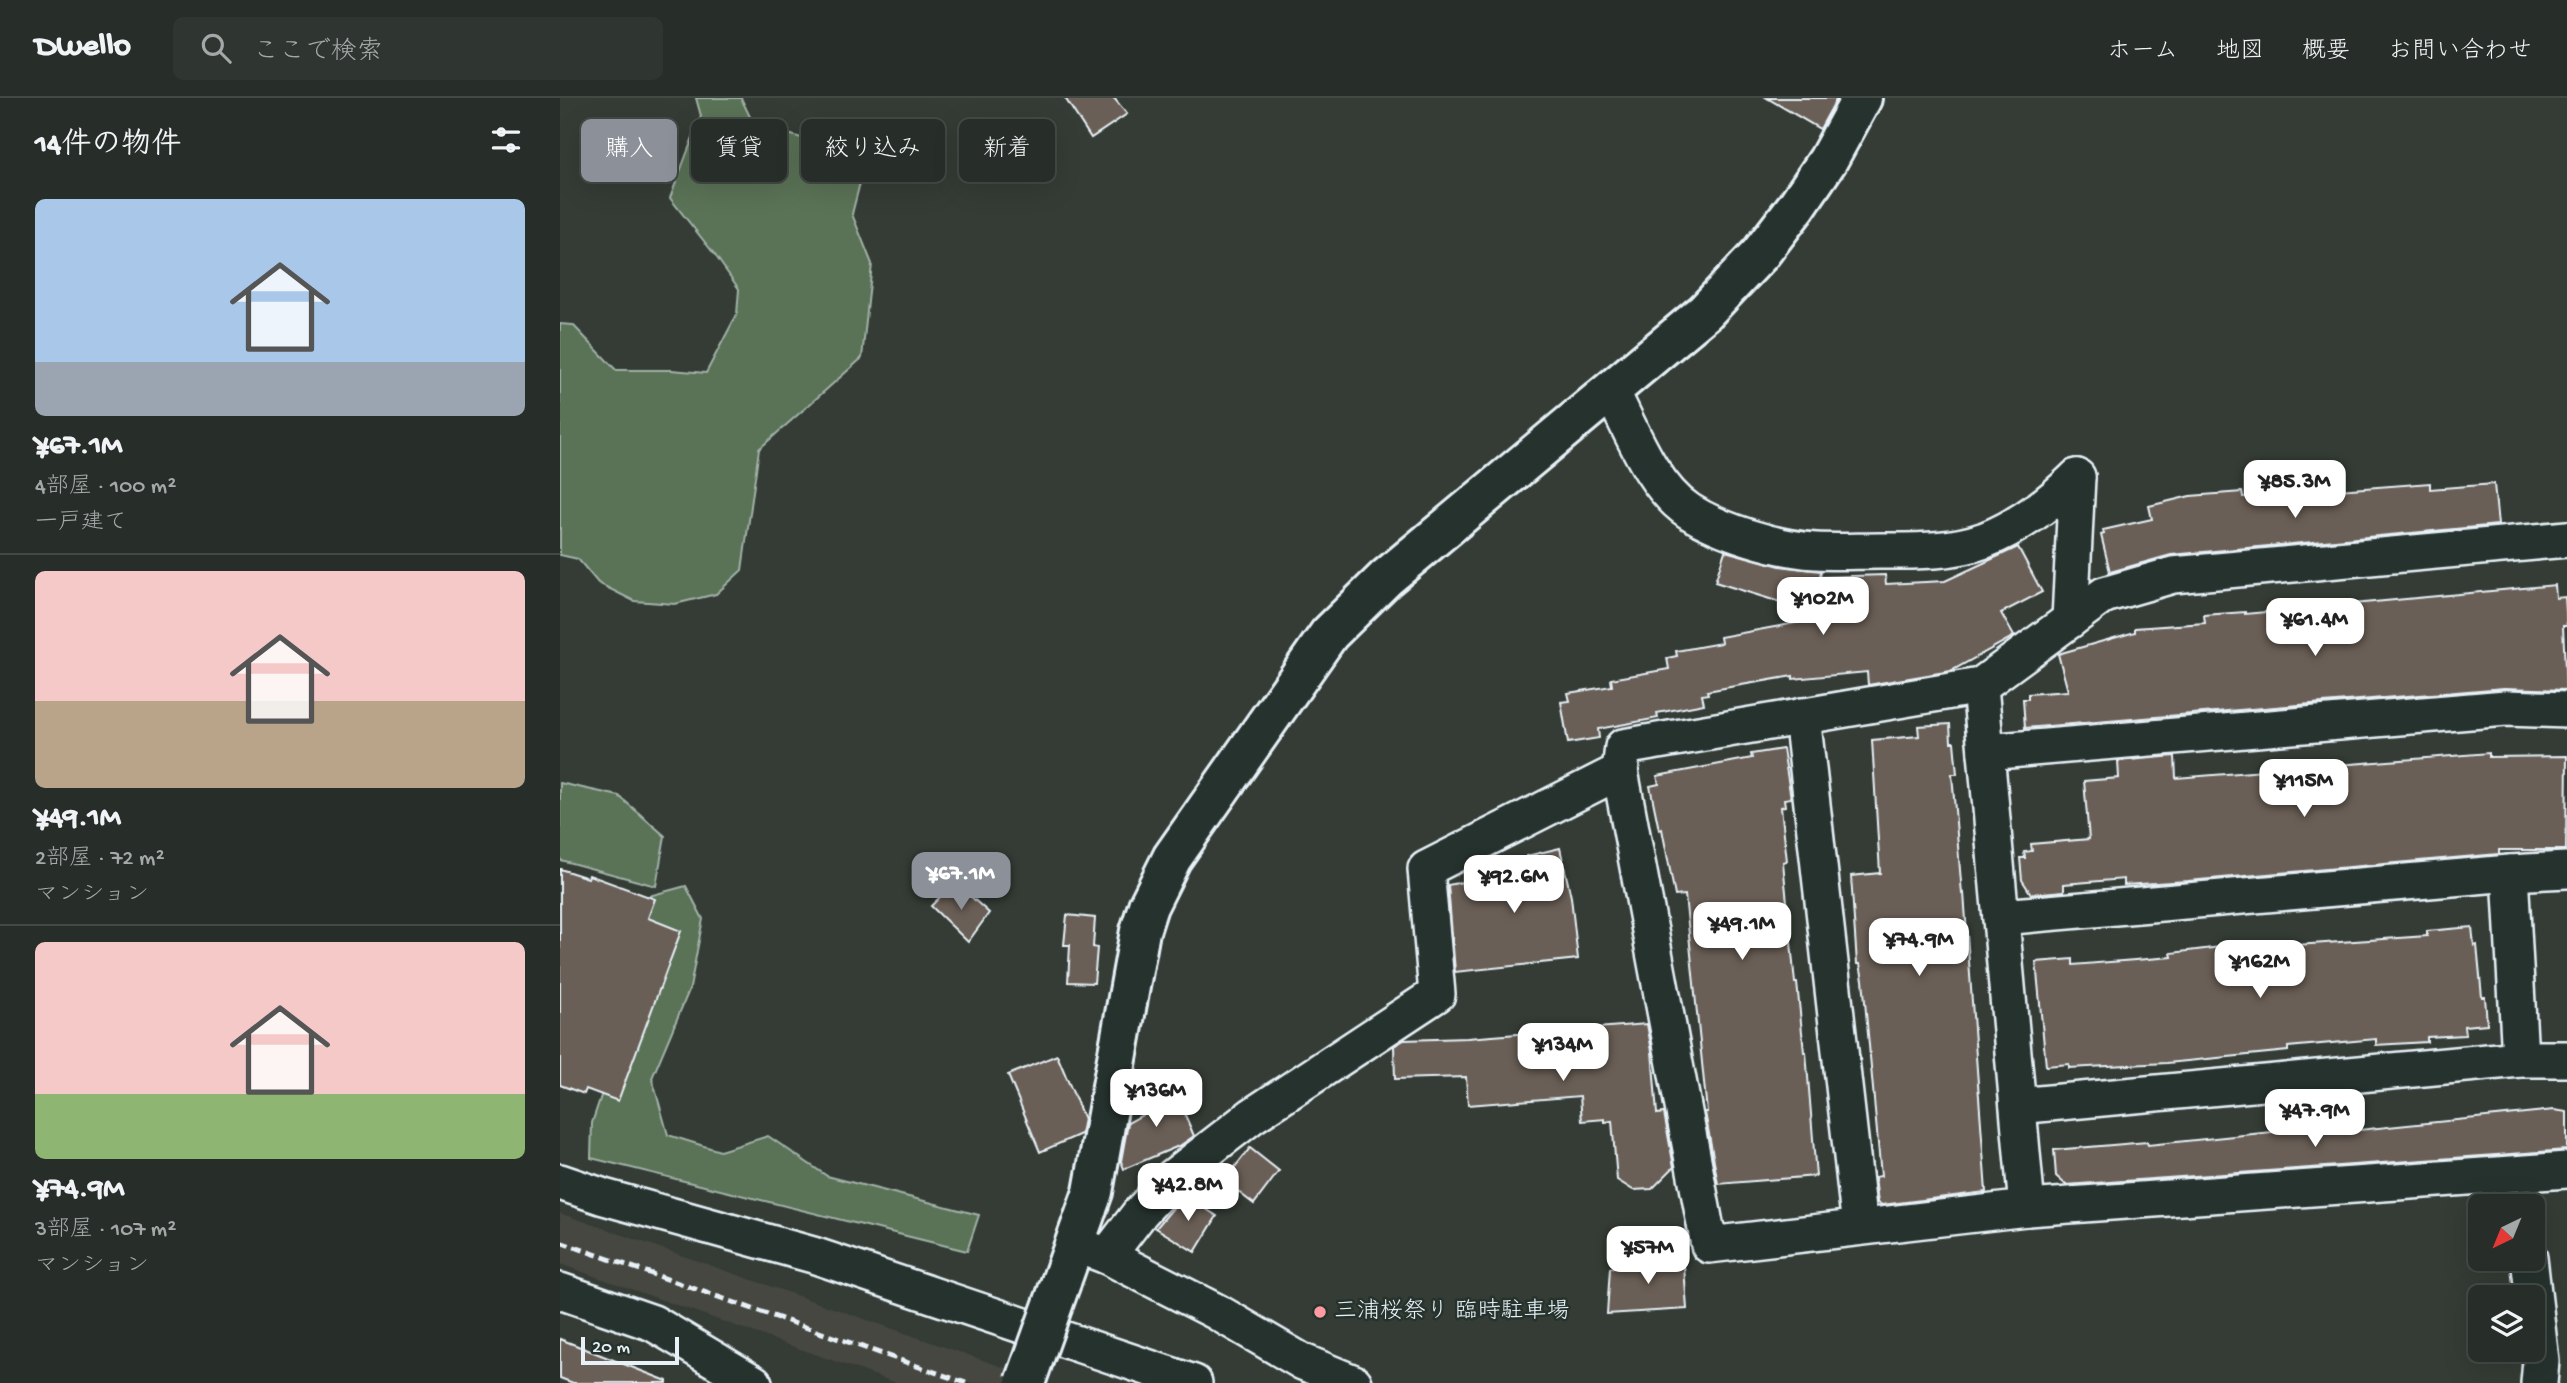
<!DOCTYPE html>
<html lang="ja">
<head>
<meta charset="utf-8">
<style>
  body { margin:0; font-family:"Gochi Hand","Klee One",sans-serif; background:#2f3530; color:#f1f3f6; height:100vh; display:flex; flex-direction:column; font-size:26px; white-space:nowrap }
  * { box-sizing:border-box; margin:0 }
  p { font-size:23px; color:#a4a8a8 }
  .icon { flex:none; width:38px; height:38px; fill:none; stroke:currentColor; stroke-width:2; stroke-linecap:round; stroke-linejoin:round }
  .map { position:relative; flex:1; overflow:hidden }
  .sheet { display:flex; flex-direction:column; background:#272d28; width:560px }
  .sheet>* { flex:none }
  .top-card { position:absolute; left:21px; top:21px; width:665px; height:63px; display:flex; gap:14px }
  .needle { width:46px; rotate:223deg }
  .controls { position:absolute; left:1908px; top:1096px; display:grid; gap:14px }
  .controls a { display:grid; place-items:center; width:77px; height:77px; border-radius:10px; background:#272d28; box-shadow:0 7px 28px #0002,0 0 0 2px #434945; font-size:35px }
  .scale { position:absolute; left:21px; bottom:18px; width:98px; box-sizing:border-box; padding-left:7px; border:4px solid #e8f1f8; border-top:0; font-size:19px; line-height:24px; white-space:nowrap; color:#e8f1f8; -webkit-text-stroke:5px #26332d; paint-order:stroke }
  .price { position:absolute; translate:-50% -60px; padding:0 16px; border-radius:14px; background:#fff; color:#222; font-size:23px; line-height:46px; filter:drop-shadow(0 2px 4px #0008) }
  .price::after { content:''; position:absolute; left:50%; top:42px; width:21px; height:16px; margin-left:-10px; background:inherit; clip-path:polygon(0 0,100% 0,50% 100%) }
  .price.selected { background:#8c9099; color:#fff }
  ul { padding:0; list-style:none }
  li { display:grid; align-content:center; gap:14px; height:371px; padding:0 35px }
  li+li { border-top:2px solid #434945 }
  li span { display:grid; place-items:center; height:217px; border-radius:10px; color:#555 }
  li>.icon { margin-inline-start:auto }
  span .icon { width:126px; height:126px; fill:#fffc; stroke-width:1 }
  li b { font-size:30px }
  h2 { display:flex; justify-content:space-between; align-items:center; height:84px; padding:0 35px; font-size:30px }
  .chip { padding:0 24px; border-radius:10px; background:#272d28; box-shadow:0 7px 28px #0002,0 0 0 2px #434945; font-size:24px; line-height:63px }
  .chip.selected { background:#8c9099; color:#fff }
  header { display:flex; align-items:center; gap:42px; box-sizing:border-box; height:98px; padding:0 35px; background:#272d28; border-bottom:2px solid #434945 }
  header strong { font-size:33px }
  nav { display:flex; gap:38px; margin-inline-start:auto; font-size:24px }
  .search { width:490px; height:63px; background:#2f3530; display:flex; align-items:center; gap:18px; box-sizing:border-box; padding:0 24px; border-radius:10px; color:#a4a8a8; font-size:26px }
  main { display:flex; flex:1; min-height:0 }
  .map>svg:first-child { display:block }
  .built { fill:#44463f }
  .green { fill:#5a7257; stroke:#a1b2a8; stroke-width:2 }
  .building { fill:#6a5e57; stroke:#e8f1f8; stroke-width:2 }
  .lines { fill:none; stroke-linecap:round; stroke-linejoin:round }
  .street-casing { stroke:#e8f1f8; stroke-width:40 }
  .secondary-casing { stroke:#e8f1f8; stroke-width:44 }
  .street { stroke:#26332d; stroke-width:35 }
  .secondary { stroke:#26332d; stroke-width:38 }
  .rail { stroke:#e8f1f8; stroke-width:5; stroke-dasharray:10 5; stroke-linecap:butt }
  .secondary-bridge-casing { stroke:#e8f1f8; stroke-width:44; stroke-linecap:butt }
  .secondary-bridge { stroke:#26332d; stroke-width:38 }
  .poi-dot { fill:#ff9aa2; stroke:#26332d; stroke-width:2.5 }
  .labels { text-anchor:middle; dominant-baseline:central; stroke-width:5; stroke-linejoin:round; paint-order:stroke }
  .poi-label { font-size:23px; fill:#e8f1f8; stroke:#26332d; text-anchor:start }
</style>
</head>
<body>
<header>
<strong>Dwello</strong>
<div class="search"><svg class="icon" aria-label="search" viewBox="0 0 24 24"><circle cx="10" cy="10" r="6"/><path d="M15 15l6 6"/></svg>ここで検索</div>
<nav><a>ホーム</a><a>地図</a><a>概要</a><a>お問い合わせ</a></nav>
</header>
<main>
<section class="sheet">
<h2>14件の物件<svg class="icon" aria-label="filters" viewBox="0 0 24 24"><path d="M4 7h16M4 17h16"/><circle cx="9" cy="7" r="2"/><circle cx="15" cy="17" r="2"/></svg></h2>
<ul>
<li><span style="background:linear-gradient(#a9c7e8 75%,#9aa5b1 0)"><svg class="icon" aria-label="home" viewBox="0 0 24 24"><path d="M3 11l9-7 9 7M6 9v11h12V9"/></svg></span><div><b>¥67.1M</b><p>4部屋 · 100 m²</p><p>一戸建て</p></div></li>
<li><span style="background:linear-gradient(#f6c9c9 60%,#b9a48a 0)"><svg class="icon" aria-label="home" viewBox="0 0 24 24"><path d="M3 11l9-7 9 7M6 9v11h12V9"/></svg></span><div><b>¥49.1M</b><p>2部屋 · 72 m²</p><p>マンション</p></div></li>
<li><span style="background:linear-gradient(#f6c9c9 70%,#8fb573 0)"><svg class="icon" aria-label="home" viewBox="0 0 24 24"><path d="M3 11l9-7 9 7M6 9v11h12V9"/></svg></span><div><b>¥74.9M</b><p>3部屋 · 107 m²</p><p>マンション</p></div></li>
</ul>
</section>
<div class="map">
<svg width="2007" height="1285" viewBox="0 0 2007 1285">
  <rect width="100%" height="100%" fill="#343c35"/>
  <filter id="ink" filterUnits="userSpaceOnUse"><feTurbulence type="fractalNoise" baseFrequency=".0143" numOctaves="2"/><feDisplacementMap in="SourceGraphic" scale="14" xChannelSelector="R" yChannelSelector="G"/><feConvolveMatrix kernelMatrix="1 2 1 2 8 2 1 2 1" color-interpolation-filters="sRGB"/></filter>
  <g filter="url(#ink)">
    <polygon class="built" points="0,1115 489,1285 336,1285 0,1166"/>
    <g class="green">
      <polygon points="136,0 181,0 193,25 280,52 301,81 292,116 312,166 302,260 199,351 182,472 156,496 115,506 74,503 38,485 18,461 0,457 0,226 13,227 56,272 111,272 146,275 177,216 179,191 155,157 110,100 141,18"/>
      <polygon points="0,685 59,698 105,738 96,788 0,762"/>
      <polygon points="126,788 143,821 130,890 92,980 108,1037 160,1053 208,1038 267,1078 419,1117 407,1153 31,1060 32,1025 56,953 74,802"/>
    </g>
    <g class="building">
      <polygon points="505,0 554,0 567,16 531,40"/>
      <polygon points="1207,0 1277,0 1260,31"/>
      <polygon points="1870,385 1870,391 1934,386 1938,427 1611,457 1550,474 1541,437 1544,436 1543,432 1592,421 1589,408 1630,398 1682,394 1683,399"/>
      <polygon points="1458,449 1482,494 1441,515 1454,538 1391,573 1308,587 1307,574 1233,581 1233,578 1147,593 1148,596 1142,597 1144,606 1097,615 1098,620 1038,631 1039,640 1008,645 1001,604 1010,603 1008,595 1052,588 1051,581 1109,571 1107,560 1117,558 1116,553 1161,545 1160,539 1268,519 1155,484 1165,453 1220,468 1261,473 1260,479 1325,477 1326,486 1385,483"/>
      <polygon points="1995,487 1996,500 2005,499 2007,528 2003,528 2006,592 1944,590 1465,630 1463,601 1468,601 1468,596 1508,593 1498,556 1575,534 1575,530 1645,525 1644,517 1685,514 1685,516"/>
      <polygon points="1390,626 1391,644 1394,644 1397,676 1392,676 1402,796 1404,795 1426,1094 1322,1107 1318,1105 1315,1079 1321,1078 1303,882 1300,866 1297,866 1291,778 1320,775 1312,642 1359,638 1358,628"/>
      <polygon points="1223,651 1231,700 1224,701 1225,708 1221,709 1227,763 1223,764 1235,885 1237,885 1244,954 1246,954 1256,1078 1158,1086 1145,1014 1147,1014 1125,797 1115,798 1102,731 1099,732 1090,688 1099,686 1097,678 1192,660 1191,656"/>
      <polygon points="1929,655 1929,659 2007,658 2006,752 1939,752 1939,756 1628,783 1564,787 1564,781 1504,786 1504,793 1471,796 1462,782 1460,760 1465,760 1464,754 1472,753 1471,746 1529,741 1524,683 1559,680 1558,663 1615,658 1616,680"/>
      <polygon points="1000,750 1011,799 1018,861 895,874 888,787 913,782 912,777 940,771 939,767 968,761 967,758"/>
      <polygon points="0,771 28,780 29,777 95,801 88,820 121,833 58,1003 26,991 24,996 0,987"/>
      <polygon points="391,788 405,800 408,796 429,815 408,844 371,808"/>
      <polygon points="507,817 535,820 533,849 537,850 534,885 508,884 510,847 504,847"/>
      <polygon points="1912,829 1914,848 1917,847 1922,899 1925,899 1927,926 1904,928 1905,937 1867,939 1867,944 1816,947 1816,941 1728,949 1728,953 1607,965 1509,970 1509,966 1486,968 1476,864 1513,861 1513,867 1612,859 1611,855 1678,847 1678,851 1867,838 1867,833"/>
      <polygon points="1087,926 1092,953 1097,1016 1104,1015 1114,1069 1092,1091 1073,1092 1057,1082 1052,1023 1045,1024 1045,1021 1022,1023 1020,998 908,1007 906,979 835,981 834,948 844,942 907,940"/>
      <polygon points="497,957 524,1021 521,1036 480,1054 448,977"/>
      <polygon points="613,989 634,1038 621,1047 564,1071 561,1063 568,1025 582,1017 577,1004"/>
      <polygon points="1994,1012 2007,1014 2007,1052 1506,1087 1496,1078 1494,1052 1587,1044 1588,1047 1751,1030 1752,1034 1799,1030 1799,1032"/>
      <polygon points="690,1050 719,1073 694,1106 664,1083"/>
      <polygon points="624,1097 657,1118 635,1154 596,1130"/>
      <polygon points="1123,1154 1127,1211 1047,1216 1050,1170"/>
      <polygon points="0,1241 107,1283 107,1285 13,1285 0,1280"/>
    </g>
    <g class="lines">
      <defs>
        <g id="street">
          <path d="M1051,293C1071,331 1092,389 1129,413C1160,433 1218,451 1256,453C1277,454 1298,453 1320,453C1355,453 1392,454 1425,442C1461,428 1490,405 1517,379"/>
          <polyline points="2007,441 1613,477 1544,497 1420,588 1063,649 1060,673 1149,1147 1467,1110 2007,1072"/>
          <polyline points="1510,522 1517,379"/>
          <polyline points="1420,588 1467,1110"/>
          <polyline points="1242,618 1300,1129"/>
          <polyline points="1426,654 1946,610 2007,612"/>
          <polyline points="1950,775 1960,961 2007,961"/>
          <polyline points="1441,819 1950,775 2007,772"/>
          <polyline points="1458,1008 1960,961"/>
          <polyline points="0,1084 44,1099 253,1157 634,1285"/>
          <polyline points="526,1150 547,1158 657,1214 743,1264 794,1285"/>
          <polyline points="547,1158 580,1115 613,1079 692,1018 877,896 866,771 1060,673"/>
          <polyline points="1969,1160 1981,1263 1979,1285"/>
          <polyline points="0,1193 93,1225 194,1285"/>
        </g>
        <polyline id="secondary" points="501,1184 533,1094 580,833 588,808 612,760 769,536 826,480 1145,214 1200,156 1236,109 1268,62 1302,0"/>
      </defs>
      <use href="#street" class="street-casing"/>
      <use href="#secondary" class="secondary-casing"/>
      <use href="#street" class="street"/>
      <use href="#secondary" class="secondary"/>
      <polyline class="rail" points="0,1144 406,1285"/>
      <defs>
        <polyline id="secondary-bridge" points="465,1285 501,1184"/>
      </defs>
      <use href="#secondary-bridge" class="secondary-bridge-casing"/>
      <use href="#secondary-bridge" class="secondary-bridge"/>
    </g>
  </g>
  <circle class="poi-dot" cx="760" cy="1214" r="7"/>
  <g class="labels">
    <g class="poi-label">
      <text x="774" y="1214">三浦桜祭り 臨時駐車場</text>
    </g>
  </g>
</svg>
<div class="controls">
<a><svg class="needle" viewBox="-14 -14 28 28"><path d="M0-13l5 13h-10z" fill="#e53935"/><path d="M0 13l5-13h-10z" fill="#a4a8a8"/></svg></a>
<a><svg class="icon" aria-label="layers" viewBox="0 0 24 24"><path d="M12 4l9 5-9 5-9-5zM3 14l9 5 9-5"/></svg></a>
</div>
<div class="scale">20 m</div>
<b class="price" style="left:1735px;top:422px">¥85.3M</b>
<b class="price" style="left:1263px;top:539px">¥102M</b>
<b class="price" style="left:1755px;top:560px">¥61.4M</b>
<b class="price" style="left:1744px;top:721px">¥115M</b>
<b class="price selected" style="left:401px;top:814px">¥67.1M</b>
<b class="price" style="left:954px;top:817px">¥92.6M</b>
<b class="price" style="left:1182px;top:864px">¥49.1M</b>
<b class="price" style="left:1359px;top:880px">¥74.9M</b>
<b class="price" style="left:1700px;top:902px">¥162M</b>
<b class="price" style="left:1003px;top:985px">¥134M</b>
<b class="price" style="left:596px;top:1031px">¥136M</b>
<b class="price" style="left:1755px;top:1051px">¥47.9M</b>
<b class="price" style="left:628px;top:1125px">¥42.8M</b>
<b class="price" style="left:1088px;top:1188px">¥57M</b>
<div class="top-card">
<a class="chip selected">購入</a>
<a class="chip">賃貸</a>
<a class="chip">絞り込み</a>
<a class="chip">新着</a>
</div>
</div>
</main>
</body>
</html>
